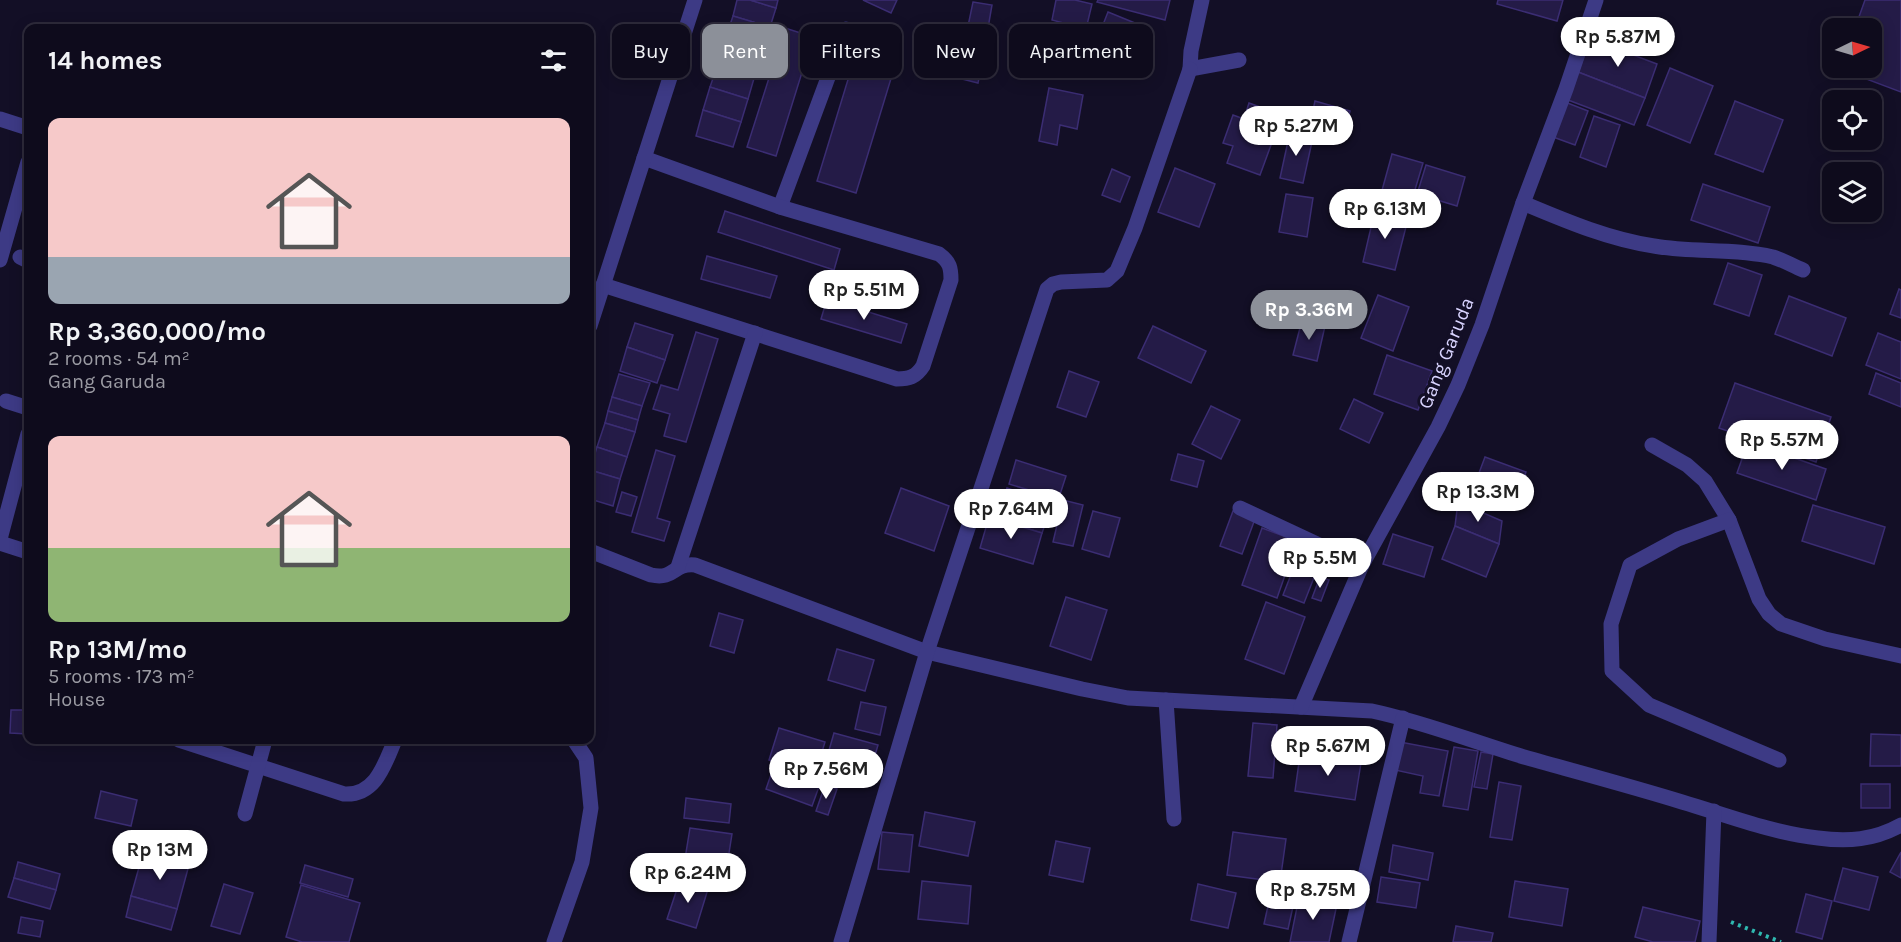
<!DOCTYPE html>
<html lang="en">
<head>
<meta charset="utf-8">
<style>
  body { margin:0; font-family:Karla,sans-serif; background:#171425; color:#f1f3f6; height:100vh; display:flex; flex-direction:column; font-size:22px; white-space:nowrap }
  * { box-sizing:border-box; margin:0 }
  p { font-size:20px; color:#9b9ba3 }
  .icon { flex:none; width:33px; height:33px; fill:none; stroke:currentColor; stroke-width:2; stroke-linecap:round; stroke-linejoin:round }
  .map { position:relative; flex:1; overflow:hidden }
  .side { position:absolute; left:24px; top:24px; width:570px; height:720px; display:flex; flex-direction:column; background:#0e0b1c; border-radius:12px; box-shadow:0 3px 15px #0003,0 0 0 2px #2e2b3b }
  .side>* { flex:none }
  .top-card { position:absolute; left:612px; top:24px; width:570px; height:54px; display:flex; gap:12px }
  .needle { width:39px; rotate:85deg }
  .buttons { position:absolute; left:1822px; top:18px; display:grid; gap:12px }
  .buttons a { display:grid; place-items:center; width:60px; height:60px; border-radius:12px; background:#0e0b1c; box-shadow:0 3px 15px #0003,0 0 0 2px #2e2b3b; font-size:30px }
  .price { position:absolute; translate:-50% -51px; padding:0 14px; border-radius:21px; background:#fff; color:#222; font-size:20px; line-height:39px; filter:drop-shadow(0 2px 3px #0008) }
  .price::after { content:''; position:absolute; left:50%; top:36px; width:18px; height:14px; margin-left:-9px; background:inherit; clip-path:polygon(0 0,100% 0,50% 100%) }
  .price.active { background:#8c9099; color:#fff }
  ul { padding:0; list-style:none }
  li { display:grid; align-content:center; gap:12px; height:318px; padding:0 24px }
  li span { display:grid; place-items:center; height:186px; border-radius:12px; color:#555 }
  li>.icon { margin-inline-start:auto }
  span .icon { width:108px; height:108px; fill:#fffc; stroke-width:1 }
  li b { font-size:26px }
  h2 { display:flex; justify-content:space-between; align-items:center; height:72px; padding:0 24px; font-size:26px }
  .pill { padding:0 21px; border-radius:12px; background:#0e0b1c; box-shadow:0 3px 15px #0003,0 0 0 2px #2e2b3b; font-size:21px; line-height:54px }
  .pill.active { background:#8c9099; color:#fff }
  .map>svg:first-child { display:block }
  .building { fill:#241b47; stroke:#3b2d73; stroke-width:1.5 }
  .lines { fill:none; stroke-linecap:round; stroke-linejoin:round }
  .path { stroke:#2fb8b0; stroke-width:4; stroke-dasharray:3 4.5; stroke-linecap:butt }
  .service { stroke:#3d3a85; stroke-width:15 }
  .minor { stroke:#3d3a85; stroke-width:15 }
  .labels { text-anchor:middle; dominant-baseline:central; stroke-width:6; stroke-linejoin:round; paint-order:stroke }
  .street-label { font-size:20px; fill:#d9d4ff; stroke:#130f26 }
</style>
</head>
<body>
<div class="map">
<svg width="1901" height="942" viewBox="0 0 1901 942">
  <rect width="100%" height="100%" fill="#130f26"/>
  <g class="building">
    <polygon points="737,0 750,0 776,8 770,27 733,16"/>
    <polygon points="750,0 778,0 776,8"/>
    <polygon points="863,0 897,0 891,13"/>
    <polygon points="1056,0 1075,0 1092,4 1086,29 1052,20"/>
    <polygon points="1098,0 1170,0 1165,20 1097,2"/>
    <polygon points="1498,0 1563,0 1557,21 1497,4"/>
    <polygon points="1865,0 1901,0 1901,92 1840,69 1872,68 1872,28 1855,28"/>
    <polygon points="973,2 992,5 987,34 967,31"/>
    <polygon points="1108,12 1152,30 1140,63 1095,45"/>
    <polygon points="733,16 770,27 763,51 725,40"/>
    <polygon points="785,28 813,37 776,156 747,147"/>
    <polygon points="1591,39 1657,64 1645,98 1578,72"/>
    <polygon points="725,40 763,51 755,75 718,64"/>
    <polygon points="962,40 986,45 978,83 954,77"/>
    <polygon points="854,60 893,72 856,193 817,181"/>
    <polygon points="718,64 755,75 748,99 710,87"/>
    <polygon points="1670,68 1713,86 1690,143 1647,125"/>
    <polygon points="1578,72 1645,98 1634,125 1568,100"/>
    <polygon points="710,87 748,99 741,122 703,110"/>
    <polygon points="1049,88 1083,95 1077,129 1060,125 1057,145 1039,141"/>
    <polygon points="1315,101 1350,111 1342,142 1308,133"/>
    <polygon points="1735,101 1783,120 1763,172 1715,154"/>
    <polygon points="1565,102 1588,111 1575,145 1553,137"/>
    <polygon points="1249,103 1282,115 1260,175 1227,163 1233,146 1223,143 1233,115 1244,119"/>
    <polygon points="703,110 741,122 733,147 696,136"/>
    <polygon points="1594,116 1620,125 1606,167 1580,157"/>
    <polygon points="1290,132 1313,137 1303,183 1280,178"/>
    <polygon points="1392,154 1423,163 1411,203 1381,194"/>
    <polygon points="1426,165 1465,177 1457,206 1437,200 1434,210 1414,204"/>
    <polygon points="1175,168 1215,184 1199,227 1158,212"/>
    <polygon points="1112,169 1130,177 1120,202 1102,195"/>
    <polygon points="1703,184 1770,207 1758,243 1691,220"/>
    <polygon points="1286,194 1313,198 1307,237 1279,232"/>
    <polygon points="1375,210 1408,219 1395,270 1363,262"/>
    <polygon points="725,211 840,249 834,270 718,232"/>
    <polygon points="707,256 777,276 770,298 701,279"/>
    <polygon points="1728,263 1762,275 1749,316 1714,304"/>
    <polygon points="1899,289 1901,290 1901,318 1890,314"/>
    <polygon points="1378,295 1409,307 1393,351 1361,338"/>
    <polygon points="1789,296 1846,318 1832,356 1775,334"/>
    <polygon points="827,299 907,324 901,343 821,319"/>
    <polygon points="1302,320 1325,326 1317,361 1293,355"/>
    <polygon points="635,323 673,335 665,360 627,347"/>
    <polygon points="1153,326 1206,351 1191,383 1138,358"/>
    <polygon points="696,332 718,339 686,442 664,436 670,414 653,409 661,385 678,390"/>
    <polygon points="1878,333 1901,342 1901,379 1866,365"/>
    <polygon points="627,347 665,360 657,383 620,371"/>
    <polygon points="1387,355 1432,371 1418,410 1374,394"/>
    <polygon points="1069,371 1099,382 1086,417 1057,407"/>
    <polygon points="1876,373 1901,383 1901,407 1869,394"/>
    <polygon points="619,374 650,383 642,406 612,397"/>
    <polygon points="1735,383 1831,417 1816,462 1719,428"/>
    <polygon points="612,397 642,406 638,420 608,411"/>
    <polygon points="1354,399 1383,413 1369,443 1340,429"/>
    <polygon points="1211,406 1240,420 1221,459 1192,444"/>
    <polygon points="608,411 638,420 635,432 605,423"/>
    <polygon points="605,423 635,432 627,457 597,447"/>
    <polygon points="1748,442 1826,469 1816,500 1737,473"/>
    <polygon points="597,447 627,457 620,479 590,470"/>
    <polygon points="656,450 675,456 657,518 670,522 664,541 632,532"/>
    <polygon points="1178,454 1204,461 1197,487 1171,480"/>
    <polygon points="1485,457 1526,472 1515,504 1473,489"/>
    <polygon points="1016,460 1066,476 1052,519 1002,502 1007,488 1037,498 1039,493 1009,484"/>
    <polygon points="590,470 620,479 613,506 590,499"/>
    <polygon points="901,488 949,506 934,551 885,533"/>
    <polygon points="622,492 637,497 631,516 616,512"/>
    <polygon points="1063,500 1083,505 1073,546 1053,542"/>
    <polygon points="1458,502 1502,521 1499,544 1455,526"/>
    <polygon points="994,503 1047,519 1042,533 989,517"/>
    <polygon points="1813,505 1885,527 1874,564 1802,541"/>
    <polygon points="1093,511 1120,518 1109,557 1082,549"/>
    <polygon points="1233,511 1255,519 1242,554 1220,546"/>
    <polygon points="989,517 1042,533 1033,564 980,548"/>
    <polygon points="1455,526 1499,544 1486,577 1442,559"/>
    <polygon points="1262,528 1297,541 1277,598 1242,585"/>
    <polygon points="1393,534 1433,547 1424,577 1383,564"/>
    <polygon points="1294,567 1315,575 1304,603 1283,595"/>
    <polygon points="1320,577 1329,580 1321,601 1312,598"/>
    <polygon points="1066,597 1107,610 1091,660 1050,646"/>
    <polygon points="1266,602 1305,617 1284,674 1245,659"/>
    <polygon points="719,613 743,620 734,653 710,646"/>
    <polygon points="837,649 874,660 865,691 828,680"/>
    <polygon points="861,702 886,707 880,735 855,729"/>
    <polygon points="11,710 28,710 28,734 10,733"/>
    <polygon points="1253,723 1277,725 1273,778 1248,776"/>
    <polygon points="779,728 825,742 815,775 769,760"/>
    <polygon points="834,733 878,745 869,776 825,764"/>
    <polygon points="1871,734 1901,735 1901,766 1870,766"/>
    <polygon points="1400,742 1448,751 1439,796 1420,793 1423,776 1395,770"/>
    <polygon points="1454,747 1478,751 1468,810 1443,806"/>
    <polygon points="1481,752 1493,754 1487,789 1474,787"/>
    <polygon points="1300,755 1361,763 1355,800 1295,791"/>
    <polygon points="774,766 820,784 812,806 766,789"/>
    <polygon points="1499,782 1521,786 1512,840 1490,837"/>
    <rect x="1861" y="784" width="29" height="24"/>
    <polygon points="825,785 837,789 828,815 816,811"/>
    <polygon points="101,791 137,800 131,826 95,818"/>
    <polygon points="686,798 731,804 729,823 684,818"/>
    <polygon points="925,812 975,822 968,856 919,846"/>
    <polygon points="690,828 732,834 726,872 684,865"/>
    <polygon points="882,832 913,835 909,872 878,869"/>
    <polygon points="1233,832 1286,839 1280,882 1227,875"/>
    <polygon points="1056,841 1090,848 1083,882 1049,875"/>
    <polygon points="1393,845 1433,853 1428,880 1389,872"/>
    <polygon points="1901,852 1901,878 1890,872"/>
    <polygon points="143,853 189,865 177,909 131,896"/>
    <polygon points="18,862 60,874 56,890 14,878"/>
    <polygon points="305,865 353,879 348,897 300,883"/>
    <polygon points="1843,868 1878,877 1869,910 1834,901"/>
    <polygon points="1381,877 1420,883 1416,908 1377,902"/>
    <polygon points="14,878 56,890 50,909 8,897"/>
    <polygon points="680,880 708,889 696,928 667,919"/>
    <polygon points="922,881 971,886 968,924 918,919"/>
    <polygon points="1515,881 1568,889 1562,926 1509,917"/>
    <polygon points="224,884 253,893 240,934 211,926"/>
    <polygon points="1198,884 1236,893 1228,928 1191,920"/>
    <polygon points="301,885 360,903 349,942 302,942 286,937"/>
    <polygon points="1272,888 1296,893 1288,929 1264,924"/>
    <polygon points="1806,894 1832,901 1822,939 1796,932"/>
    <polygon points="131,896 177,909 171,930 126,917"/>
    <polygon points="1299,897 1337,904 1329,942 1290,942"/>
    <polygon points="1643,907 1700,921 1695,942 1653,942 1635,937"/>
    <polygon points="21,917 43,921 40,937 18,933"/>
    <polygon points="1456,926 1493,933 1491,942 1453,942"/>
  </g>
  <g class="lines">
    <polyline class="path" points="1731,922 1781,942"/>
    <g class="service">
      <polyline points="0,119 28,128"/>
      <polyline points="0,260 28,162"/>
      <polyline points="1652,445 1687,465 1705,481 1729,520 1759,599 1769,614 1781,624 1825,639 1901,656"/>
      <polyline points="1729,520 1678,539 1630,565 1611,624 1612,671 1649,705 1779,760"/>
    </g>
    <g class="minor">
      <polyline points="1202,0 1191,51 1190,69 1239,60"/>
      <path d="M1523,203C1566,221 1608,239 1654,246C1693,253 1734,248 1773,257C1783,260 1793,266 1803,270"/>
      <polyline points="780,207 846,29"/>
      <polyline points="20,257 28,261"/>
      <path d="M603,285L897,379C909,379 916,377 923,366L951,280C951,268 950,262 939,254L780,207L644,158"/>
      <polyline points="590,326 695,0"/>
      <polyline points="6,401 28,408"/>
      <polyline points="1240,508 1362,565"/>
      <polyline points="0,539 28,434"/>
      <polyline points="0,543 28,552"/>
      <path d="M590,551L651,575C676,580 672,563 695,565L927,652L1082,689L1128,698L1372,711C1424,722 1474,742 1524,757C1577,772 1630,786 1682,802C1726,815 1772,833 1818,838C1848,842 1874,840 1901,825"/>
      <polyline points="678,567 755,333"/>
      <polyline points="1166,700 1174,819"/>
      <polyline points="1301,707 1362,565 1438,427 1458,385 1482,325 1523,203 1566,89 1596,0"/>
      <path d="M179,740L344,794C376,796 385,763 395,740"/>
      <polyline points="245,814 265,740"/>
      <polyline points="554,942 582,862 591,808 586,758 574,740"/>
      <polyline points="841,942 927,652 1047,289 1053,284 1061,282 1107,280 1117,271 1135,228 1190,69"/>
      <polyline points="1349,942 1403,718"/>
      <polyline points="1709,942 1714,811"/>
    </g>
  </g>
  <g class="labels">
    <g class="street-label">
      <text transform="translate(1446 353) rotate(-68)">Gang Garuda</text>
    </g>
  </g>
</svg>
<div class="buttons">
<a><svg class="needle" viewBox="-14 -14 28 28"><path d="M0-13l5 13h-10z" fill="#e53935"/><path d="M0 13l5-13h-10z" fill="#9b9ba3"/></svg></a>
<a><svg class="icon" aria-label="locate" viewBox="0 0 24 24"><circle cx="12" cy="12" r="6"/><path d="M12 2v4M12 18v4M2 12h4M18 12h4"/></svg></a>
<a><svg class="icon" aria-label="layers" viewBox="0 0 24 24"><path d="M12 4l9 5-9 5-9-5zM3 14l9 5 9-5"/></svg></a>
</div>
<b class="price" style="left:1618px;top:68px">Rp 5.87M</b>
<b class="price" style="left:1296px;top:157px">Rp 5.27M</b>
<b class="price" style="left:1385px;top:240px">Rp 6.13M</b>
<b class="price" style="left:864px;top:321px">Rp 5.51M</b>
<b class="price active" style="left:1309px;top:341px">Rp 3.36M</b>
<b class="price" style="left:1782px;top:471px">Rp 5.57M</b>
<b class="price" style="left:1478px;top:523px">Rp 13.3M</b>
<b class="price" style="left:1011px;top:540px">Rp 7.64M</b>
<b class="price" style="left:1320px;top:589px">Rp 5.5M</b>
<b class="price" style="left:1328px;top:777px">Rp 5.67M</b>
<b class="price" style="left:826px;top:800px">Rp 7.56M</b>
<b class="price" style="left:160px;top:881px">Rp 13M</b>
<b class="price" style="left:688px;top:904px">Rp 6.24M</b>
<b class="price" style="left:1313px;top:921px">Rp 8.75M</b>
<div class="top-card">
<a class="pill">Buy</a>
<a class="pill active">Rent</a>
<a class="pill">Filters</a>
<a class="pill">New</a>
<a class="pill">Apartment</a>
</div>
<section class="side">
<h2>14 homes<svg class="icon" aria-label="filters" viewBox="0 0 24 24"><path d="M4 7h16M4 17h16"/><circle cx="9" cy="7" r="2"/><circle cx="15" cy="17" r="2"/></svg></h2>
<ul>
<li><span style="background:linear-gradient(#f6c9c9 75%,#9aa5b1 0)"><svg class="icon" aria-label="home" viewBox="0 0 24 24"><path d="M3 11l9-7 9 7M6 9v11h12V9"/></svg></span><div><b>Rp 3,360,000/mo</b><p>2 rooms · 54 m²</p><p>Gang Garuda</p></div></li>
<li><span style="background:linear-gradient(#f6c9c9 60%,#8fb573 0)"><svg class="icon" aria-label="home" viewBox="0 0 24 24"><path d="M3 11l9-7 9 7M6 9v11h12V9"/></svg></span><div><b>Rp 13M/mo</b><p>5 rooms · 173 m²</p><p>House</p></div></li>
</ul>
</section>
</div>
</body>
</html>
